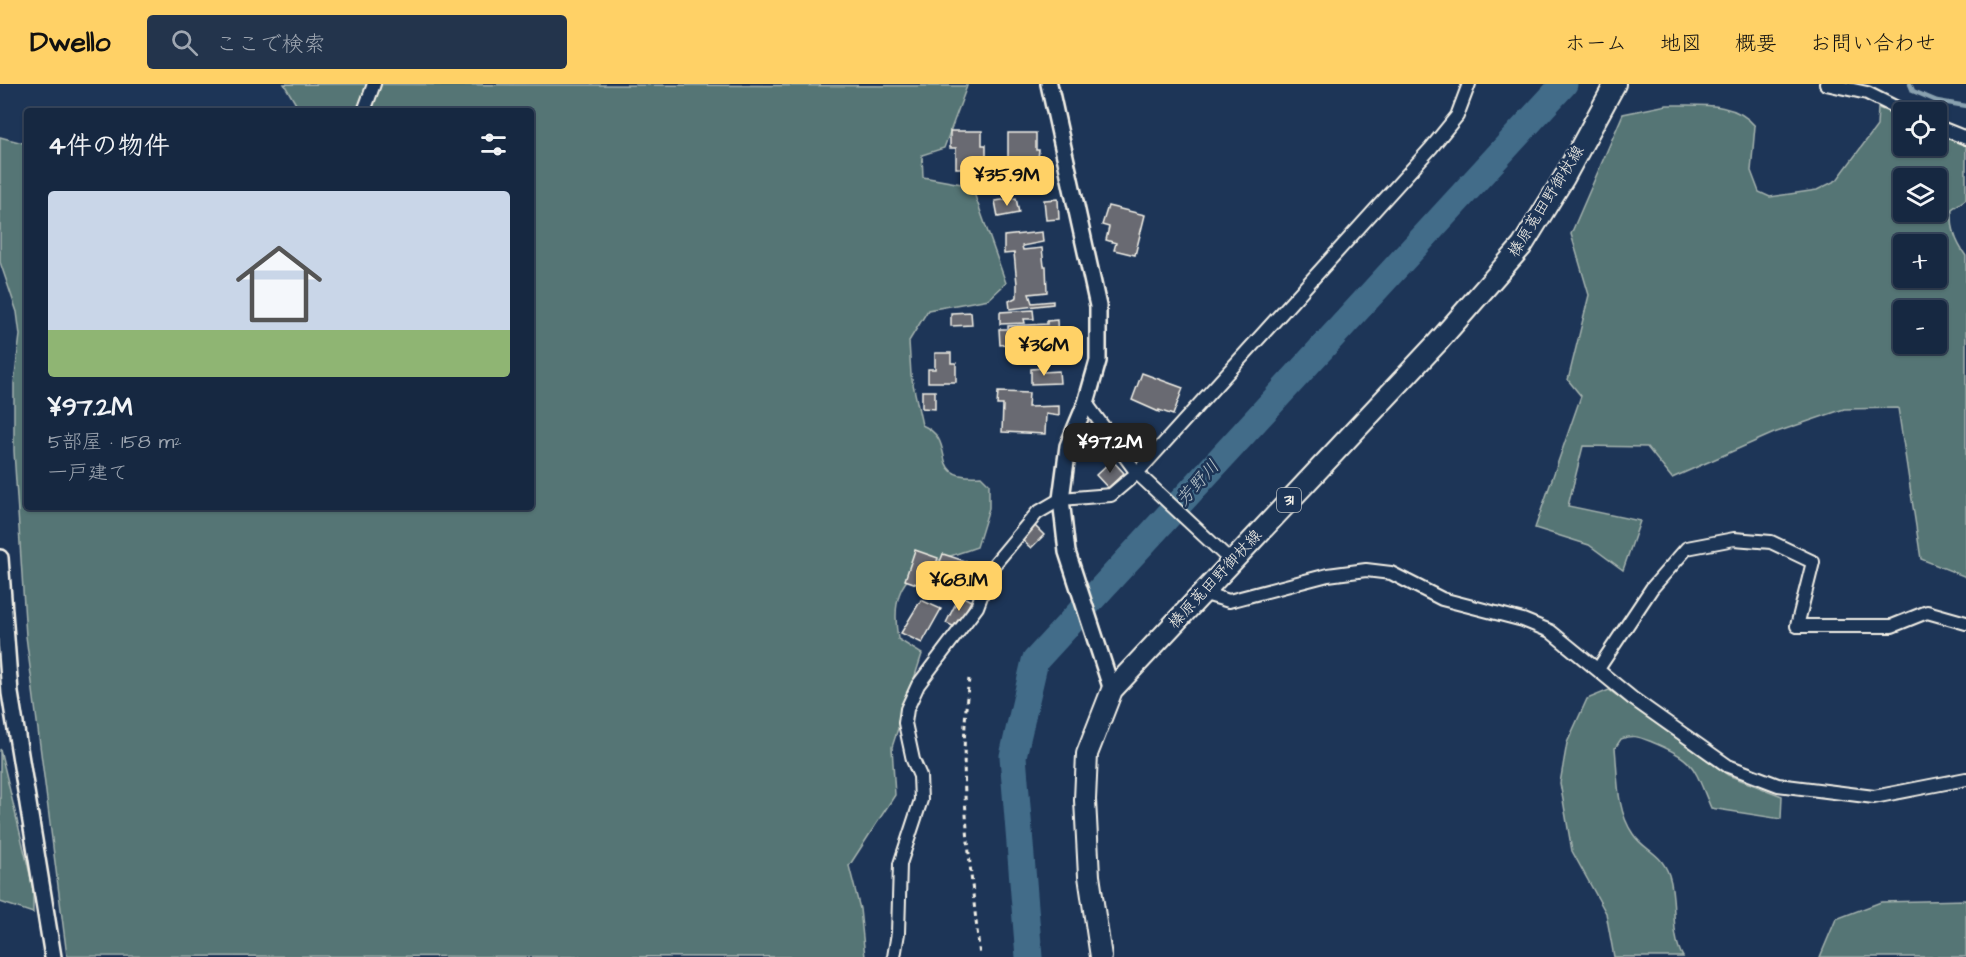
<!DOCTYPE html>
<html lang="ja">
<head>
<meta charset="utf-8">
<style>
  body { margin:0; font-family:"Architects Daughter","Klee One",sans-serif; background:#23344c; color:#f1f3f6; height:100vh; display:flex; flex-direction:column; font-size:22px; white-space:nowrap }
  * { box-sizing:border-box; margin:0 }
  p { font-size:20px; color:#9ea6b1 }
  .icon { flex:none; width:33px; height:33px; fill:none; stroke:currentColor; stroke-width:2; stroke-linecap:round; stroke-linejoin:round }
  .map { position:relative; flex:1; overflow:hidden }
  .drawer { position:absolute; left:24px; top:24px; width:510px; height:402px; display:flex; flex-direction:column; background:#162841; border-radius:6px; box-shadow:0 2px 4px #0004,0 0 0 2px #35445a }
  .drawer>* { flex:none }
  .buttons { position:absolute; left:1893px; top:18px; display:grid; gap:12px }
  .buttons a { display:grid; place-items:center; width:54px; height:54px; border-radius:6px; background:#162841; box-shadow:0 2px 4px #0004,0 0 0 2px #35445a; font-size:30px }
  .price { position:absolute; translate:-50% -51px; padding:0 14px; border-radius:12px; background:#ffd166; color:#111; font-size:20px; line-height:39px; filter:drop-shadow(0 2px 3px #0008) }
  .price::after { content:''; position:absolute; left:50%; top:36px; width:18px; height:14px; margin-left:-9px; background:inherit; clip-path:polygon(0 0,100% 0,50% 100%) }
  .price.active { background:#222; color:#fff }
  ul { padding:0; list-style:none }
  li { display:grid; align-content:center; gap:12px; height:318px; padding:0 24px }
  li+li { border-top:2px solid #35445a }
  li span { display:grid; place-items:center; height:186px; border-radius:6px; color:#555 }
  li>.icon { margin-inline-start:auto }
  span .icon { width:108px; height:108px; fill:#fffc; stroke-width:1 }
  li b { font-size:26px }
  h2 { display:flex; justify-content:space-between; align-items:center; height:72px; padding:0 24px; font-size:26px }
  header { display:flex; align-items:center; gap:36px; box-sizing:border-box; height:84px; padding:0 30px; background:#ffd166; color:#111 }
  header strong { font-size:28px }
  nav { display:flex; gap:33px; margin-inline-start:auto; font-size:21px }
  .search { width:420px; height:54px; background:#23344c; display:flex; align-items:center; gap:15px; box-sizing:border-box; padding:0 21px; border-radius:6px; color:#9ea6b1; font-size:22px }
  .map>svg:first-child { display:block }
  .green { fill:#547474; stroke:#a4b2ae; stroke-width:1.5; fill-rule:evenodd }
  .lines { fill:none; stroke-linecap:round; stroke-linejoin:round }
  .stream { stroke:#89a1af; stroke-width:4.5 }
  .river { stroke:#426c89; stroke-width:27 }
  .building { fill:#696b72; stroke:#f4f1e8; stroke-width:1.5 }
  .minor-casing { stroke:#f4f1e8; stroke-width:16 }
  .tertiary-casing { stroke:#f4f1e8; stroke-width:20 }
  .primary-casing { stroke:#f4f1e8; stroke-width:24 }
  .path { stroke:#f4f1e8; stroke-width:3; stroke-dasharray:4.5 4.5; stroke-linecap:butt }
  .minor { stroke:#1d3557; stroke-width:12 }
  .tertiary { stroke:#1d3557; stroke-width:15 }
  .primary { stroke:#1d3557; stroke-width:20 }
  .labels { text-anchor:middle; dominant-baseline:central; stroke-width:5; stroke-linejoin:round; paint-order:stroke }
  .shield { fill:#1d3557; stroke:#b4b9bc; stroke-width:1.5 }
  .shield-label { font-size:15px; font-weight:bold; fill:#f4f1e8 }
  .street-label { font-size:16px; fill:#f4f1e8; stroke:#1d3557 }
  .water-label { font-size:18px; font-style:italic; fill:#b6c2c7; stroke:#1d3557 }
</style>
</head>
<body>
<header>
<strong>Dwello</strong>
<div class="search"><svg class="icon" aria-label="search" viewBox="0 0 24 24"><circle cx="10" cy="10" r="6"/><path d="M15 15l6 6"/></svg>ここで検索</div>
<nav><a>ホーム</a><a>地図</a><a>概要</a><a>お問い合わせ</a></nav>
</header>
<div class="map">
<svg width="1966" height="873" viewBox="0 0 1966 873">
  <rect width="100%" height="100%" fill="#1d3557"/>
  <filter id="ink" filterUnits="userSpaceOnUse"><feTurbulence type="fractalNoise" baseFrequency=".0167" numOctaves="2"/><feDisplacementMap in="SourceGraphic" scale="12" xChannelSelector="R" yChannelSelector="G"/><feConvolveMatrix kernelMatrix="1 2 1 2 8 2 1 2 1" color-interpolation-filters="sRGB"/></filter>
  <g filter="url(#ink)">
    <g class="green">
      <path d="M284,0L967,2L944,64L922,71L923,93L967,101L974,109L1006,199L989,215L928,226L909,257L911,291L922,341C961,358 923,396 981,392L989,400V424L977,463C923,482 887,486 898,555L922,570L892,663L895,711L849,782L860,825L865,873L67,872L26,552L14,367V299L20,251L17,228L0,178V53L27,60V423H531V27H300Z"/>
      <path d="M1667,21C1697,22 1734,16 1755,42L1751,87L1759,108L1770,113L1817,106L1837,96L1877,42L1878,24L1903,33L1904,62H1936L1937,46L1966,57V115L1952,125C1951,144 1955,157 1966,172V493L1921,475L1898,324L1844,325L1774,349L1672,394L1647,363L1583,362L1568,422L1640,437L1623,486L1589,461L1535,444L1581,312L1568,296L1589,211L1571,150L1623,30ZM1904,94H1936V128H1904ZM1904,160H1936V194H1904ZM1904,226H1936V260H1904Z"/>
      <path d="M1609,606L1728,691L1782,712L1781,735L1711,724C1693,682 1696,676 1652,658C1639,653 1633,650 1621,655L1615,664C1618,693 1616,726 1633,750C1643,766 1661,768 1669,791C1678,818 1669,849 1683,873H1614L1606,829L1572,767L1560,699L1567,659L1587,615Z"/>
      <polygon points="0,665 33,803 33,829 0,818"/>
      <polygon points="1966,816 1966,873 1820,873 1836,835 1881,818"/>
    </g>
    <g class="lines">
      <polyline class="stream" points="1910,0 1913,7 1937,17 1966,22"/>
      <polyline class="river" points="1029,873 1013,672 1035,577 1564,0"/>
    </g>
    <g class="building">
      <polygon points="950,47 982,47 982,61 986,61 986,84 956,84 956,64 950,64"/>
      <polygon points="1008,49 1036,49 1036,66 1039,66 1036,91 1008,91"/>
      <polygon points="1016,114 1019,129 998,133 995,117"/>
      <polygon points="1058,115 1059,135 1046,136 1044,116"/>
      <polygon points="1108,122 1145,131 1135,171 1114,166 1116,159 1106,156 1109,143 1102,141"/>
      <polygon points="1042,148 1043,158 1022,162 1023,166 1042,164 1044,182 1046,182 1047,208 1029,210 1032,219 1053,217 1053,220 1010,225 1009,217 1017,213 1017,200 1014,169 1004,170 1004,152"/>
      <polygon points="1033,226 1034,235 1024,235 1025,239 1000,240 1000,228"/>
      <polygon points="971,228 972,241 951,242 951,229"/>
      <polygon points="1057,236 1059,272 1050,272 1050,269 1046,269 1046,263 1009,265 1009,260 1000,261 999,245 1008,245 1008,242 1047,240 1047,237"/>
      <polygon points="935,269 951,269 951,279 956,279 956,298 928,298 928,285 935,285"/>
      <polygon points="1043,284 1043,288 1059,287 1060,299 1031,300 1031,285"/>
      <polygon points="1142,289 1183,304 1173,331 1159,326 1159,328 1132,316"/>
      <polygon points="922,307 935,307 935,325 922,324"/>
      <polygon points="998,308 1029,309 1028,323 1059,322 1059,332 1046,330 1045,350 1002,348 1003,321 997,321"/>
      <polygon points="1145,354 1153,362 1140,374 1132,367"/>
      <polygon points="1112,376 1124,389 1108,404 1096,391"/>
      <polygon points="1035,442 1044,451 1031,464 1022,456"/>
      <polygon points="915,466 938,474 928,504 905,496"/>
      <polygon points="943,470 977,481 973,506 961,502 962,497 936,488"/>
      <polygon points="960,511 971,517 957,544 946,539"/>
      <polygon points="921,516 941,525 922,559 901,549"/>
    </g>
    <g class="lines">
      <defs>
        <g id="minor">
          <polyline points="1826,0 1867,9 1905,28"/>
          <polyline points="364,27 374,0"/>
          <polyline points="1936,42 1966,54"/>
          <polyline points="1086,319 1137,389 1231,477"/>
          <polyline points="1202,509 1229,517 1328,491 1366,486 1391,489 1442,515 1523,536 1550,547 1632,614 1728,682 1778,701 1874,713 1966,695"/>
          <polyline points="1598,585 1652,504 1687,464 1734,455 1771,458 1813,478 1797,542 1892,542 1927,528 1966,539"/>
          <polyline points="894,873 898,849 900,780 921,716 920,692 913,676 905,639 907,625 918,601 977,523 992,483 1037,429 1061,415 1111,411 1137,389 1431,64 1457,32 1469,0"/>
        </g>
        <g id="tertiary">
          <polyline points="1049,0 1098,222 1098,277 1086,319 1068,362 1061,415 1067,468 1112,606"/>
          <polyline points="0,474 10,609 53,873"/>
        </g>
        <polyline id="primary" points="1101,873 1089,792 1085,716 1087,670 1112,606 1438,258 1522,162 1564,94 1615,0"/>
      </defs>
      <use href="#minor" class="minor-casing"/>
      <use href="#tertiary" class="tertiary-casing"/>
      <use href="#primary" class="primary-casing"/>
      <path class="path" d="M969,595C957,687 970,781 980,873"/>
      <use href="#minor" class="minor"/>
      <use href="#tertiary" class="tertiary"/>
      <use href="#primary" class="primary"/>
    </g>
  </g>
  <g class="labels">
    <rect class="shield" x="1277" y="404" width="24" height="24" rx="4.5"/>
    <g class="shield-label">
      <text x="1289" y="416">31</text>
    </g>
    <g class="street-label">
      <text transform="translate(1546 117) rotate(-58)">榛原菟田野御杖線</text>
      <text transform="translate(1215 495) rotate(-47)">榛原菟田野御杖線</text>
    </g>
    <g class="water-label">
      <text transform="translate(1198 399) rotate(-48)">芳野川</text>
    </g>
  </g>
</svg>
<div class="buttons">
<a><svg class="icon" aria-label="locate" viewBox="0 0 24 24"><circle cx="12" cy="12" r="6"/><path d="M12 2v4M12 18v4M2 12h4M18 12h4"/></svg></a>
<a><svg class="icon" aria-label="layers" viewBox="0 0 24 24"><path d="M12 4l9 5-9 5-9-5zM3 14l9 5 9-5"/></svg></a>
<a>+</a>
<a>−</a>
</div>
<b class="price" style="left:1007px;top:123px">¥35.9M</b>
<b class="price" style="left:1044px;top:293px">¥36M</b>
<b class="price active" style="left:1110px;top:390px">¥97.2M</b>
<b class="price" style="left:959px;top:528px">¥68.1M</b>
<section class="drawer">
<h2>4件の物件<svg class="icon" aria-label="filters" viewBox="0 0 24 24"><path d="M4 7h16M4 17h16"/><circle cx="9" cy="7" r="2"/><circle cx="15" cy="17" r="2"/></svg></h2>
<ul>
<li><span style="background:linear-gradient(#c9d6e8 75%,#8fb573 0)"><svg class="icon" aria-label="home" viewBox="0 0 24 24"><path d="M3 11l9-7 9 7M6 9v11h12V9"/></svg></span><div><b>¥97.2M</b><p>5部屋 · 158 m²</p><p>一戸建て</p></div></li>
</ul>
</section>
</div>
</body>
</html>
